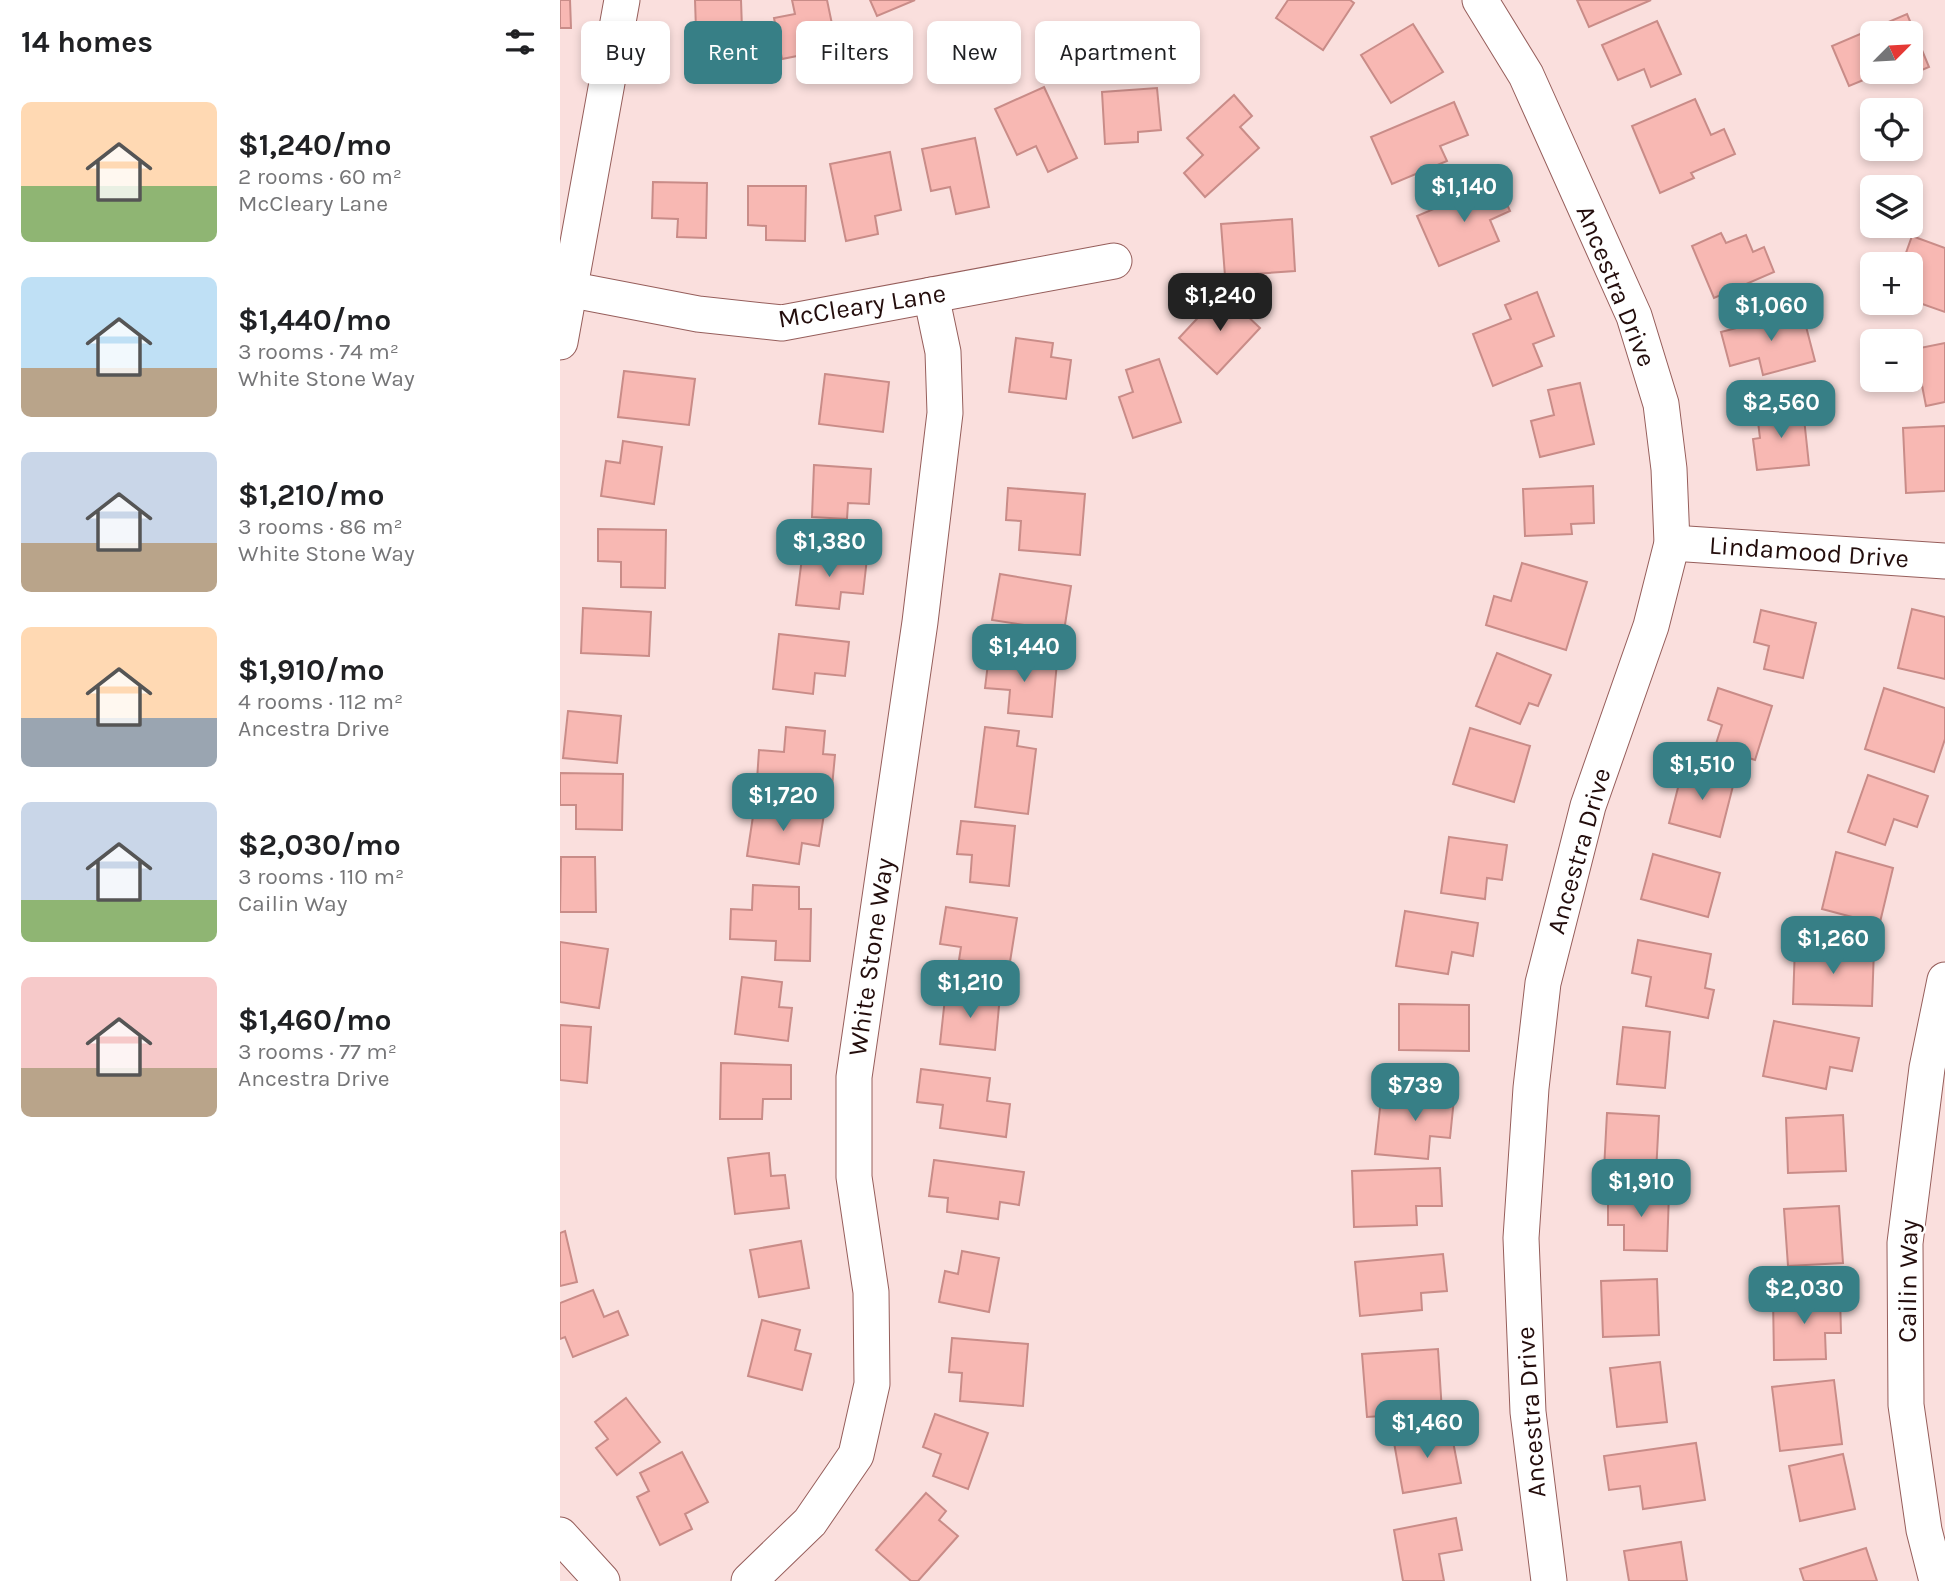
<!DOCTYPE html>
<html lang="en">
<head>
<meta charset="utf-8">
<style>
  body { margin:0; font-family:Karla,sans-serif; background:#f2f2f2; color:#202124; height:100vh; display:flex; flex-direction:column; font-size:26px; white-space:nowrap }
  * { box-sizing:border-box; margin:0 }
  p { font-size:23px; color:#757577 }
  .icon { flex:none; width:38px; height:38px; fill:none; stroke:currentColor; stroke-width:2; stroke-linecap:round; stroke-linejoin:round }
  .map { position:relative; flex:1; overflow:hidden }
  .drawer { display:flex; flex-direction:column; background:#fff; width:560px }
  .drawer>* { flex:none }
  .banner { position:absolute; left:21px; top:21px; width:665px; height:63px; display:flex; gap:14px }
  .needle { width:46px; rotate:66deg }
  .fabs { position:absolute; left:1300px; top:21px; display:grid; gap:14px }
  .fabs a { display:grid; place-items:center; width:63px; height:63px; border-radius:10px; background:#fff; box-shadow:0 4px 10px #0003; font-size:35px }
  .price { position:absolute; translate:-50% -60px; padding:0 16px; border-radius:14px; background:#377f86; color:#fff; font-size:23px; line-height:46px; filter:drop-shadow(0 2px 4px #0008) }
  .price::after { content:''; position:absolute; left:50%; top:42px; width:21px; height:16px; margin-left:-10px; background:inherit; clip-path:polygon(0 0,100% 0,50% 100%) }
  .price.selected { background:#222; color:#fff }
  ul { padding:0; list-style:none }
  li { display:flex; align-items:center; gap:21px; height:175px; padding:0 21px }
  li span { display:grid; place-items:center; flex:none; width:196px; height:140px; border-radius:10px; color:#555 }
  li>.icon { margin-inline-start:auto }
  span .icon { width:84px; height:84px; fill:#fffc; stroke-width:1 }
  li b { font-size:30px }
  h2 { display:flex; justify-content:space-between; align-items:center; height:84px; padding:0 21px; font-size:30px }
  .chip { padding:0 24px; border-radius:10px; background:#fff; box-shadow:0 4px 10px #0003; font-size:24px; line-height:63px }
  .chip.selected { background:#377f86; color:#fff }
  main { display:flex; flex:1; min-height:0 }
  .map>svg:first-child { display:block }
  .building { fill:#f8b8b3; stroke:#c98c88; stroke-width:2 }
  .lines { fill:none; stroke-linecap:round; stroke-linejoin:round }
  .minor-casing { stroke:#965e5b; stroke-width:37 }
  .minor { stroke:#fff; stroke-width:35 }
  .labels { text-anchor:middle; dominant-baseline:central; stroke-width:5; stroke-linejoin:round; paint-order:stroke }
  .street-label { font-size:26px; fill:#230d0c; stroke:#fff }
</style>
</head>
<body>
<main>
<section class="drawer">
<h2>14 homes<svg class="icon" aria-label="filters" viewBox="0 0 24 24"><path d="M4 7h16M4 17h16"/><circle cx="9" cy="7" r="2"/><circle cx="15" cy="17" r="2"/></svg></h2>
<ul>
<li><span style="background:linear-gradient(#ffd9b3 60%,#8fb573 0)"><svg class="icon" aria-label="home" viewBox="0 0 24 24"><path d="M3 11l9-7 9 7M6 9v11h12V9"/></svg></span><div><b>$1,240/mo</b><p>2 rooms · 60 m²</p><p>McCleary Lane</p></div></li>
<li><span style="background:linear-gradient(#bfe0f5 65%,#b9a48a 0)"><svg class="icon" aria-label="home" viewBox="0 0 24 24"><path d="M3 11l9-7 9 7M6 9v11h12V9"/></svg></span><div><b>$1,440/mo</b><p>3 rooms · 74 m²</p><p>White Stone Way</p></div></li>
<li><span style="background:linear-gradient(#c9d6e8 65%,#b9a48a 0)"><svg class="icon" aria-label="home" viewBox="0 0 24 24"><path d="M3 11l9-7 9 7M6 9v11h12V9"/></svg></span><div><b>$1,210/mo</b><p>3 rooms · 86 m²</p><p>White Stone Way</p></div></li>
<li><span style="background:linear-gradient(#ffd9b3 65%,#9aa5b1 0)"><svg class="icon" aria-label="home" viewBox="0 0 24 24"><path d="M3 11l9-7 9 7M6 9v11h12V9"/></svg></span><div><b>$1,910/mo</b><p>4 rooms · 112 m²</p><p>Ancestra Drive</p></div></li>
<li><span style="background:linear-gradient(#c9d6e8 70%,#8fb573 0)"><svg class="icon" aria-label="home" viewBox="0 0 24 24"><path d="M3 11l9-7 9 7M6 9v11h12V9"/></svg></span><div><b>$2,030/mo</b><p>3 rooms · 110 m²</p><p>Cailin Way</p></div></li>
<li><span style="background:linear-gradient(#f6c9c9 65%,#b9a48a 0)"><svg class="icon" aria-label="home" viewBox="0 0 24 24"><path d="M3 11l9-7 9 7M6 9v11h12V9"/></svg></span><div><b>$1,460/mo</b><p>3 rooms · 77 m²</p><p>Ancestra Drive</p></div></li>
</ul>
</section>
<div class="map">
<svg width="1385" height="1581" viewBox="0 0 1385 1581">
  <rect width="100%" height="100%" fill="#fadfdd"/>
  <g class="building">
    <polygon points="0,0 10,0 11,28 0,28"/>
    <polygon points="135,0 181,0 183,58 137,60"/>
    <polygon points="232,0 267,0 277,48 222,59 214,18 235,14"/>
    <polygon points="310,0 355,0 317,16"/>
    <polygon points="728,0 790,0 794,3 763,50 716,18"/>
    <polygon points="1017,0 1091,0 1029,27"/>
    <polygon points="1347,14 1369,67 1336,81 1332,72 1351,72 1351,33 1312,33 1312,72 1323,72 1289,86 1272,46"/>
    <polygon points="1097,21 1121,74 1091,87 1084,69 1058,80 1042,45"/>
    <polygon points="853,24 883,72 831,103 801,55"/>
    <polygon points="484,87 517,158 488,172 476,146 457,155 435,109"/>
    <polygon points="597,88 601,130 578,132 578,142 545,144 542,92"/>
    <polygon points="674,95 692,116 680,127 699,148 645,197 624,173 643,155 627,138"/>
    <polygon points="1135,99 1151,135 1164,129 1175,154 1131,173 1134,178 1100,193 1072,126"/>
    <polygon points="894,102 908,135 880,146 887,161 832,184 811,137"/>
    <polygon points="415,138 429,207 396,214 390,187 371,191 362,149"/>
    <polygon points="330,152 341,210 315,216 318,234 286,241 270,164"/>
    <polygon points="93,182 147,183 146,238 117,237 118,219 92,218"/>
    <polygon points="937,182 950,211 930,220 939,241 879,266 857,216"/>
    <polygon points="188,186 246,186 245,241 206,240 206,226 188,225"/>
    <polygon points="732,219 735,271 665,276 661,224"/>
    <polygon points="1161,233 1166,243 1186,235 1193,252 1204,247 1214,272 1154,298 1132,246"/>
    <polygon points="1352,236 1385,248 1385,312 1351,300 1351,264 1342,264"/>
    <polygon points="662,292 700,328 657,374 619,338"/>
    <polygon points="977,292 994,336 973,344 982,366 933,386 913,334 951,319 945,305"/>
    <polygon points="1242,311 1255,361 1203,375 1199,358 1170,366 1161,332"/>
    <polygon points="456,338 493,343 491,357 511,360 506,399 449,392"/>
    <polygon points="1385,343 1385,402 1366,406 1355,349"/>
    <polygon points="599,359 621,422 573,438 559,397 573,392 566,370"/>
    <polygon points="64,371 135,379 129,425 58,417"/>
    <polygon points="265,374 329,382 323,432 259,424"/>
    <polygon points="1020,383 1034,444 980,457 971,421 994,415 988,390"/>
    <polygon points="1243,409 1249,465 1197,470 1193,439 1200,438 1197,414"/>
    <polygon points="1385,426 1385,491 1346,493 1343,428"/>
    <polygon points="63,441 102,447 94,504 41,496 46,461 60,463"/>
    <polygon points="254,465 311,469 309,504 288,503 287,519 252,517"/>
    <polygon points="1033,486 1034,523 1011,524 1012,534 965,536 963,489"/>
    <polygon points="448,488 525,494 520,555 459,550 461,521 446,520"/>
    <polygon points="38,529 106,530 105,588 61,587 61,562 38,561"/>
    <polygon points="243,550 307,558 303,594 281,592 279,609 236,605"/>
    <polygon points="962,563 1027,582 1006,650 926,625 934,596 951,601"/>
    <polygon points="440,574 511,586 504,631 432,620"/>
    <polygon points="23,608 91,612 89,656 21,653"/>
    <polygon points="1352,609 1385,617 1385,679 1338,668"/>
    <polygon points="1201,610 1256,623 1243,678 1204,669 1209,646 1194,642"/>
    <polygon points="219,634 289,642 285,676 255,673 253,694 213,689"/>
    <polygon points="937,653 991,675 978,706 969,703 960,724 916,706"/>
    <polygon points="429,655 497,662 492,717 448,713 450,690 425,688"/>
    <polygon points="1158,688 1212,706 1195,760 1155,747 1162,725 1148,720"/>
    <polygon points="1324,688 1385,708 1385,739 1374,772 1305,749"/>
    <polygon points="8,711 61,716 57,763 3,758"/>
    <polygon points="226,727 265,731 263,754 275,755 272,787 197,780 199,750 224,752"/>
    <polygon points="425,727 459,731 457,746 476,749 468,814 415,807"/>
    <polygon points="910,728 970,746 954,802 893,784"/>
    <polygon points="1123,768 1174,782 1160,837 1109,823"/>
    <polygon points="0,773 63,774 62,830 16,829 16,805 0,805"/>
    <polygon points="1308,775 1368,796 1357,827 1334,819 1325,845 1288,832"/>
    <polygon points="195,803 264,814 259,846 242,843 239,864 187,856"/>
    <polygon points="401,821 455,826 449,886 410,882 412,855 397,854"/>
    <polygon points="889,837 947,845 942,880 927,878 925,899 881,893"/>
    <polygon points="1276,852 1333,868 1316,939 1291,933 1296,918 1262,909"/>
    <polygon points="1093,854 1160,873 1148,917 1081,899"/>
    <polygon points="1,857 35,857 36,912 0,912"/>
    <polygon points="193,885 239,887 239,909 251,909 250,961 215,960 216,941 170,939 171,909 192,910"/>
    <polygon points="386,907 457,918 449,968 399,960 401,947 380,944"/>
    <polygon points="845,911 918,923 913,956 892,952 888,974 836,966"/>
    <polygon points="1078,940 1151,954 1145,988 1154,990 1148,1018 1086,1006 1091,977 1072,973"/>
    <polygon points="0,942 48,949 39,1008 0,1002"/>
    <polygon points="1235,945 1314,948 1312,1006 1233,1004"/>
    <polygon points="182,977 222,982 219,1007 232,1008 228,1041 175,1034"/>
    <polygon points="386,989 440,995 435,1050 380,1044"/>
    <polygon points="839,1004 909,1005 909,1051 839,1050"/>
    <polygon points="1214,1021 1299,1038 1292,1071 1270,1067 1266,1089 1203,1076"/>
    <polygon points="0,1025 31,1027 27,1083 0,1080"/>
    <polygon points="1063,1027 1110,1032 1105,1088 1057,1084"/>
    <polygon points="161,1063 231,1065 231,1099 203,1099 202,1119 160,1119"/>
    <polygon points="361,1069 430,1078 427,1101 450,1104 446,1137 380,1128 383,1105 357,1102"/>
    <polygon points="861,1086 895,1089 890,1138 870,1136 868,1159 815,1154 821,1099 860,1102"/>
    <polygon points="1047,1113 1099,1116 1096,1173 1044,1170"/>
    <polygon points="1283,1115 1286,1171 1228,1173 1226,1118"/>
    <polygon points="209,1153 211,1176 225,1175 229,1208 175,1214 168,1158"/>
    <polygon points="374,1160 464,1172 459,1205 440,1202 438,1219 387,1212 388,1198 369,1196"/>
    <polygon points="880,1168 882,1206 856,1206 857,1225 794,1227 792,1171"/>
    <polygon points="1048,1191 1109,1193 1107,1251 1064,1250 1064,1225 1048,1225"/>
    <polygon points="1279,1206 1283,1263 1228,1266 1224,1209"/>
    <polygon points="5,1231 17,1282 0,1286 0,1233"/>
    <polygon points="241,1241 249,1288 199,1297 190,1250"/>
    <polygon points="402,1251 439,1258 429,1312 379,1302 385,1271 398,1274"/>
    <polygon points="883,1254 887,1291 861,1293 862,1310 800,1316 795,1262"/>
    <polygon points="1097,1279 1099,1335 1043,1337 1041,1281"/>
    <polygon points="33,1290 44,1317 58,1311 68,1335 13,1357 5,1337 0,1339 0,1303"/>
    <polygon points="1280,1296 1281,1333 1265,1333 1266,1359 1214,1360 1213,1297"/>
    <polygon points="202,1320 240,1330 235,1350 251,1354 242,1390 188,1376"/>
    <polygon points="392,1338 468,1344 463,1406 400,1401 402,1373 389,1372"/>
    <polygon points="878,1349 882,1412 807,1417 802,1354"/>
    <polygon points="1100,1362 1107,1422 1057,1427 1050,1368"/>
    <polygon points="1274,1380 1282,1444 1220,1451 1212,1387"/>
    <polygon points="66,1398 100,1442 57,1475 36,1448 48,1439 35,1422"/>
    <polygon points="375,1414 428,1433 408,1489 373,1476 381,1454 363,1447"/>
    <polygon points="890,1426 901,1483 843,1493 833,1437"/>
    <polygon points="1136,1443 1145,1500 1083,1509 1080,1486 1049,1490 1044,1456"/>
    <polygon points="122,1452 148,1502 125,1514 132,1529 100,1545 77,1497 89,1491 80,1473"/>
    <polygon points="1283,1454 1295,1509 1240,1521 1229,1466"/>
    <polygon points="366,1493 386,1511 379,1520 398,1536 358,1581 351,1581 316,1550"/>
    <polygon points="896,1518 902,1550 879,1554 884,1581 843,1581 834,1530"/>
    <polygon points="1121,1542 1127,1581 1069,1581 1064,1551"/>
    <polygon points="1306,1548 1317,1581 1244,1581 1240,1569"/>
  </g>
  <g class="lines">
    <defs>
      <g id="minor">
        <polyline points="920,0 966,75 1074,316 1101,404 1109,469 1112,543 1091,626 1028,806 983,983 971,1088 961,1238 968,1412 989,1581"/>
        <polyline points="8,289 138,314 222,323 554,261"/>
        <polyline points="0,342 62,0"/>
        <polyline points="1112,543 1385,561"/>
        <polyline points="0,1535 42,1581"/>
        <polyline points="189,1581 250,1522 296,1455 312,1384 311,1292 294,1177 294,1077 360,622 385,413 383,352 371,295"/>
        <polyline points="1377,1581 1364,1530 1346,1405 1345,1243 1367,1068 1385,980"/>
      </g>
    </defs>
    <use href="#minor" class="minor-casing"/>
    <use href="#minor" class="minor"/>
  </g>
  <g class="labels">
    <g class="street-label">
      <text transform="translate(1056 286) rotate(68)">Ancestra Drive</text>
      <text transform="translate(302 306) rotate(-9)">McCleary Lane</text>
      <text transform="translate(1249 552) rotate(4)">Lindamood Drive</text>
      <text transform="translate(1019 851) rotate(-74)">Ancestra Drive</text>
      <text transform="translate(311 957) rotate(-82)">White Stone Way</text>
      <text transform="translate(1348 1281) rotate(-89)">Cailin Way</text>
      <text transform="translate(971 1412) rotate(-94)">Ancestra Drive</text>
    </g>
  </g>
</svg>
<div class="fabs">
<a><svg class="needle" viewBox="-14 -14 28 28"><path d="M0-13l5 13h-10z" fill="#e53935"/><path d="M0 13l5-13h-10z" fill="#757577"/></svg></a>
<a><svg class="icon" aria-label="locate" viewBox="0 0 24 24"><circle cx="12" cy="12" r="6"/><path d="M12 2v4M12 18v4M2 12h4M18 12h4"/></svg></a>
<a><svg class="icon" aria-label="layers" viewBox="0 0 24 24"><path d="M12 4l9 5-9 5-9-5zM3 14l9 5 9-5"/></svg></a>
<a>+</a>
<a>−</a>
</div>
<b class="price" style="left:904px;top:224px">$1,140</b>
<b class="price selected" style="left:660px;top:333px">$1,240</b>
<b class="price" style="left:1211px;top:343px">$1,060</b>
<b class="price" style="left:1221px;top:440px">$2,560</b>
<b class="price" style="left:269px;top:579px">$1,380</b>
<b class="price" style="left:464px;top:684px">$1,440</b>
<b class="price" style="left:1142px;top:802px">$1,510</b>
<b class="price" style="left:223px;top:833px">$1,720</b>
<b class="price" style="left:1273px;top:976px">$1,260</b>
<b class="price" style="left:410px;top:1020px">$1,210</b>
<b class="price" style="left:855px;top:1123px">$739</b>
<b class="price" style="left:1081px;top:1219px">$1,910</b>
<b class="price" style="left:1244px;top:1326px">$2,030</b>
<b class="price" style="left:867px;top:1460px">$1,460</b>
<div class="banner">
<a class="chip">Buy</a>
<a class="chip selected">Rent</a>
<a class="chip">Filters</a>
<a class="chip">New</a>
<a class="chip">Apartment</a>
</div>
</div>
</main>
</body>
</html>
